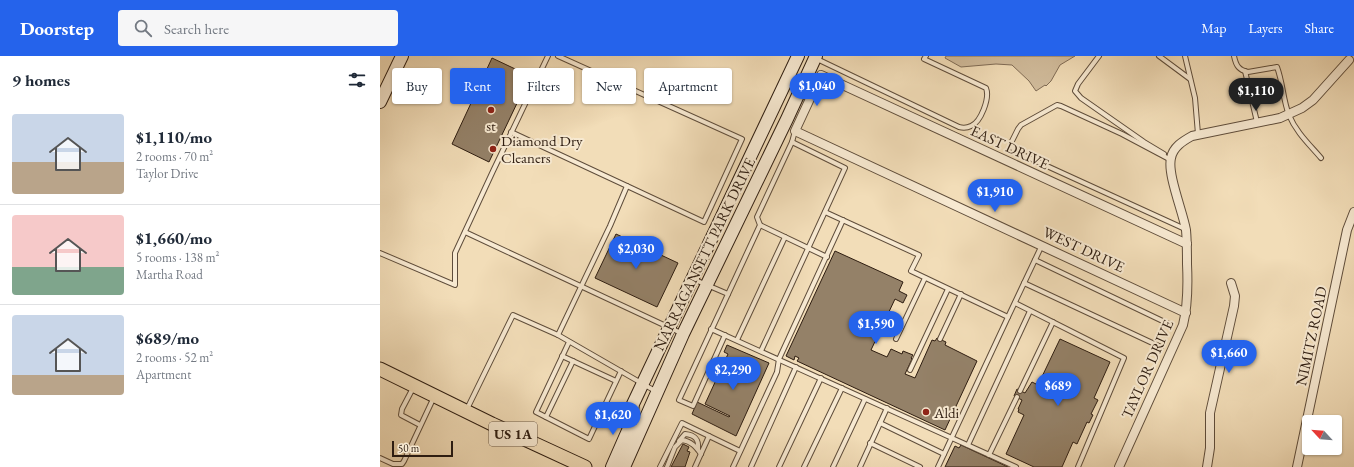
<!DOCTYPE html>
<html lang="en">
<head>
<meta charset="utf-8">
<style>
  body { margin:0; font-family:"EB Garamond",serif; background:#f6f6f7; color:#1f2937; height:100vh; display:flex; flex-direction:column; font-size:15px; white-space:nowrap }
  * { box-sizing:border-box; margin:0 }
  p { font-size:13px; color:#747a83 }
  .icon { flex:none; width:22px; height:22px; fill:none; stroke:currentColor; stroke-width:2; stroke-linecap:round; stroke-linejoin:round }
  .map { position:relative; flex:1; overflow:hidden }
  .details { display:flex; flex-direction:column; background:#fff; width:380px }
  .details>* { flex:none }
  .hud { position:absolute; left:12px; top:12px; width:380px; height:36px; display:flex; gap:8px }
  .needle { width:26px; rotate:296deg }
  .controls { position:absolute; left:922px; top:359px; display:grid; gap:8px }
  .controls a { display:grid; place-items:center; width:40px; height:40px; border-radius:4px; background:#fff; box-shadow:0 1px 3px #0004; font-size:20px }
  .scale { position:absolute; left:12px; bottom:10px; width:61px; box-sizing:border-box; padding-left:4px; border:2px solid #2e1d11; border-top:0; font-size:11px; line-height:14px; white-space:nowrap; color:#2e1d11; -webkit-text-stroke:3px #f7e9d1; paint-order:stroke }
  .price { position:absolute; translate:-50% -34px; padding:0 9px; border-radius:14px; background:#2563eb; color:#fff; font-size:13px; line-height:26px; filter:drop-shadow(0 1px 2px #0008) }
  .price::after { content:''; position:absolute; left:50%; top:24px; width:12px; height:9px; margin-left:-6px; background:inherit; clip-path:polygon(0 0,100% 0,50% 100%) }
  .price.current { background:#222; color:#fff }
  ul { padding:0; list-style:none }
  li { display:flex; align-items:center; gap:12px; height:100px; padding:0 12px }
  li+li { border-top:1px solid #e0e1e3 }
  li span { display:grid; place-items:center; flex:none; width:112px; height:80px; border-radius:4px; color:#555 }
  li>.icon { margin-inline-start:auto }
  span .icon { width:48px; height:48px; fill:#fffc; stroke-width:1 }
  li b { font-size:17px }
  h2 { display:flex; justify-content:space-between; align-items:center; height:48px; padding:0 12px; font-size:17px }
  .pill { padding:0 14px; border-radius:4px; background:#fff; box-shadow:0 1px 3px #0004; font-size:14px; line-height:36px }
  .pill.current { background:#2563eb; color:#fff }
  header { display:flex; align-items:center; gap:24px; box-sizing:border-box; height:56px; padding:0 20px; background:#2563eb; color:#fff }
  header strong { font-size:19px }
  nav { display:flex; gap:22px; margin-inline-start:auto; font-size:14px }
  .search { width:280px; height:36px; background:#f6f6f7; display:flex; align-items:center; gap:10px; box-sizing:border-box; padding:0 14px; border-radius:4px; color:#747a83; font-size:15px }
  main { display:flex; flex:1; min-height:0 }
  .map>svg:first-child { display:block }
  .green { fill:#d1bc9c; stroke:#806c56 }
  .building { fill:#948168; stroke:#2e1d11 }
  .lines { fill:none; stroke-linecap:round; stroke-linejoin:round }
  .lane-casing { stroke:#5f4d3b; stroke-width:6 }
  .street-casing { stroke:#5f4d3b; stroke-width:10 }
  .secondary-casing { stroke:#2e1d11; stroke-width:14 }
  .primary-casing { stroke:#2e1d11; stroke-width:15 }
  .lane { stroke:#f7e9d1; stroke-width:4 }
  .street { stroke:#f7e9d1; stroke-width:8 }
  .secondary { stroke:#f7e9d1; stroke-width:12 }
  .primary { stroke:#f2ddb8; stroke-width:13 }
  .poi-dot { fill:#8f2418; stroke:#f7e9d1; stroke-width:1.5 }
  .labels { text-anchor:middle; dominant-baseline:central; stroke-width:4; stroke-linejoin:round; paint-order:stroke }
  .shield { fill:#f7e9d1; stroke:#6a5a4b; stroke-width:1 }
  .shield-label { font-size:14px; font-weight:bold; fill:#2e1d11 }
  .poi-label { font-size:15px; fill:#2e1d11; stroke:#f7e9d1; text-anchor:start }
  .street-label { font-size:15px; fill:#2e1d11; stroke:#f7e9d1 }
</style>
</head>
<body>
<header>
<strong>Doorstep</strong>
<div class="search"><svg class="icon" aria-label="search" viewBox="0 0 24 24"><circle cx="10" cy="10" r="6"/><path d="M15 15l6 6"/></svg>Search here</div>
<nav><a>Map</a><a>Layers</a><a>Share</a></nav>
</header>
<main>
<section class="details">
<h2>9 homes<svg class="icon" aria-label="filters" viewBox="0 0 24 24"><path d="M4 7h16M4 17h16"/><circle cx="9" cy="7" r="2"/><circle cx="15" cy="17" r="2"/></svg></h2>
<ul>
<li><span style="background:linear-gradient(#c9d6e8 60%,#b9a48a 0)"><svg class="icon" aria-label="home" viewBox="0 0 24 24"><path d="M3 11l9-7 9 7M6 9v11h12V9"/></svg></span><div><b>$1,110/mo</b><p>2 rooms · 70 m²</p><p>Taylor Drive</p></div></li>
<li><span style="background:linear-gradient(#f6c9c9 65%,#7fa58c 0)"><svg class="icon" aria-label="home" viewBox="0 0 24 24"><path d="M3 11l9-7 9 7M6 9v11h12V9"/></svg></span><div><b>$1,660/mo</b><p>5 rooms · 138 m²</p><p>Martha Road</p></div></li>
<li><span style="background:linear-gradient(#c9d6e8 75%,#b9a48a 0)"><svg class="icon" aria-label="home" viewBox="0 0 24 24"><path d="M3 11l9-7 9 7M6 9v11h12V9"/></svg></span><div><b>$689/mo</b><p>2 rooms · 52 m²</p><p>Apartment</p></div></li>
</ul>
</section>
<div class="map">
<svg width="974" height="411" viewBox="0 0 974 411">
  <rect width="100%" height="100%" fill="#f2ddb8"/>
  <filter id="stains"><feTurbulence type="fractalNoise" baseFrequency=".005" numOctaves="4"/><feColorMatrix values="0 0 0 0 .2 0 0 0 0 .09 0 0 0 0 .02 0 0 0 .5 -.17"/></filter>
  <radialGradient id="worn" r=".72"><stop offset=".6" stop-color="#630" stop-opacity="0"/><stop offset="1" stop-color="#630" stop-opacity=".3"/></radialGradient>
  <polygon class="green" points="566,0 695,0 680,9 671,25 666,30 665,29 656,35 649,25 632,9 616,8 581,11 565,2"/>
  <g class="building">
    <polygon points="112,2 150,20 109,106 72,88"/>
    <polygon points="236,178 298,207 277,251 215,222"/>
    <polygon points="455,195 523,226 519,235 527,239 523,247 515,243 491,294 507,301 511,293 522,298 523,295 533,299 531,302 532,303 525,318 535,322 552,284 555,285 557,282 566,286 565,289 597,305 565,374 417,305 419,302 415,300 414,304 406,300"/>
    <polygon points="680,283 730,306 714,342 718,344 711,358 713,359 709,367 707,366 697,388 693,386 682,411 654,411 626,398 644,359 638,356 639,353 638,353 642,344 634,340 637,333 645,337 652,326 658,329"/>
    <polygon points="347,289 389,307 356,380 312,358 317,346 349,361 350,360 325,348 348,298 344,296"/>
    <polygon points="303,388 309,391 307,395 310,396 305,411 291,411"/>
    <polygon points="581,389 628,411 565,411 575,390 579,392"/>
  </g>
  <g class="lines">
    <defs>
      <g id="lane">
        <polyline points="719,0 698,28 695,35 701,42 764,86 784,98"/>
        <polyline points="779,0 810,23"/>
        <polyline points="805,0 815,42 818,78"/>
        <path d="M854,0C856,10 859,14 868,16L897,11C903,27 903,44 909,59C916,76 929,88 941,102"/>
        <path d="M437,3L579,71C583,72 587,72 591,70C601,66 610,42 606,32L544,3L546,0"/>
        <polyline points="865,15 877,66"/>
        <polyline points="131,76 247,130"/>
        <polyline points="791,104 742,78 681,50 677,49 641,69 638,73 631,87 634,95 805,173"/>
        <polyline points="445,156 539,199 531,215 628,261 662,189"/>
        <polyline points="380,169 447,201"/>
        <polyline points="85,176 301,277"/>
        <polyline points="0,197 75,229 75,197 113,115 168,0"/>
        <polyline points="655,204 791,269"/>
        <polyline points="313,223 348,238"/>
        <polyline points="644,227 781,291"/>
        <polyline points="635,247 744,302 698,411"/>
        <polyline points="331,273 636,411"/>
        <polyline points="178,279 230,170 247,130 324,166 362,83 178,0"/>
        <polyline points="345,279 313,350 299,344 380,169 377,161 412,86 415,75"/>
        <polyline points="516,283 545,222"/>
        <polyline points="560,283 581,238"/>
        <polyline points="357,284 405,181"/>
        <polyline points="189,286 156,356 209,383 241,315"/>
        <polyline points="381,295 465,112 412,86"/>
        <polyline points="182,300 236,325"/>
        <polyline points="530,314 568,233"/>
        <polyline points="33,332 22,353 21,359 40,369"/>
        <polyline points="640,335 673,266"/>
        <polyline points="87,353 133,259 178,279 277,336"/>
        <polyline points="166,361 193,305"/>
        <polyline points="500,367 564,398"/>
        <path d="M299,385L305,378C315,379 319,383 318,393"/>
        <polyline points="490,387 540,411"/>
        <polyline points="588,389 650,255"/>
        <polyline points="609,399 637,341"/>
        <polyline points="0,402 13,408 22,408 24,405 54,341"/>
        <polyline points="280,411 302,367 360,395"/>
        <path d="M287,411L295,391L302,384C311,385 316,391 321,398"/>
        <polyline points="315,411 329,380"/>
        <polyline points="353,411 397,316 399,303 463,164"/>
        <polyline points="371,411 416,311"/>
        <polyline points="399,411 441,322"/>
        <polyline points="424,411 462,332"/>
        <polyline points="453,411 485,343"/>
        <polyline points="480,411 507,352"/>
        <polyline points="558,411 628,261"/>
      </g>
      <g id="street">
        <polyline points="806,257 415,75 441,19 807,188"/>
        <path d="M739,411L803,269C808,249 808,229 807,208C807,197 807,185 806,174C803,156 787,118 791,102C793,91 803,85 812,80L900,62L922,52L933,44L969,4"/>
        <polyline points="827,411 830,392 830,357 854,250 855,240 851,227"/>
        <polyline points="917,411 967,174 974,156"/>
      </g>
      <g id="secondary">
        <polyline points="0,46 22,0"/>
        <polyline points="232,411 250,370 253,348 418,0"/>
        <polyline points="244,411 303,278 407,63 436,0"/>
      </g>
      <polyline id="primary" points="0,313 112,368 205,411"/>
    </defs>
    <use href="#lane" class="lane-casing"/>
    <use href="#street" class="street-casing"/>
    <use href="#secondary" class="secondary-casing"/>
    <use href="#primary" class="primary-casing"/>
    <use href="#lane" class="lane"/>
    <use href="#street" class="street"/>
    <use href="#secondary" class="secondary"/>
    <use href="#primary" class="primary"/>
  </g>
  <g class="poi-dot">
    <circle cx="111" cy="54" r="4"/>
    <circle cx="113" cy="93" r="4"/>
    <circle cx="546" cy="356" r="4"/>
  </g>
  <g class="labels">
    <rect class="shield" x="109" y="366" width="48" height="24" rx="3"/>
    <g class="shield-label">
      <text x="133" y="378">US 1A</text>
    </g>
    <g class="poi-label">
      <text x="111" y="69" text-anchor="middle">st</text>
      <text x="121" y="84">Diamond Dry<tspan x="121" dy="17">Cleaners</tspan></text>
      <text x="554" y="356">Aldi</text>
    </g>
    <g class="street-label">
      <text transform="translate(630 91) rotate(25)">EAST DRIVE</text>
      <text transform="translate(704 193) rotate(25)">WEST DRIVE</text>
      <text transform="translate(324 198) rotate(-64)">NARRAGANSETT PARK DRIVE</text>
      <text transform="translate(931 280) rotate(-78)">NIMITZ ROAD</text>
      <text transform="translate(767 313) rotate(-66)">TAYLOR DRIVE</text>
    </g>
  </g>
  <rect width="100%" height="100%" filter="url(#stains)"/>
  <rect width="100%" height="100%" fill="url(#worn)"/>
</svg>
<div class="controls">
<a><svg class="needle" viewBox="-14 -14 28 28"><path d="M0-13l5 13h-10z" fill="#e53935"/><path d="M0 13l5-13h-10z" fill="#747a83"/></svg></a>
</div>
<div class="scale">50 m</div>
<b class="price" style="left:437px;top:51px">$1,040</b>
<b class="price current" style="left:876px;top:56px">$1,110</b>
<b class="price" style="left:615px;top:157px">$1,910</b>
<b class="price" style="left:256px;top:214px">$2,030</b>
<b class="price" style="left:496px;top:289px">$1,590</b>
<b class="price" style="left:849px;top:318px">$1,660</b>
<b class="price" style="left:353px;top:335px">$2,290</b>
<b class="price" style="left:678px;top:351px">$689</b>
<b class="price" style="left:233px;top:380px">$1,620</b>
<div class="hud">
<a class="pill">Buy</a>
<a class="pill current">Rent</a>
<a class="pill">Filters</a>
<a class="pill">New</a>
<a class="pill">Apartment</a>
</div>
</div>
</main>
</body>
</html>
